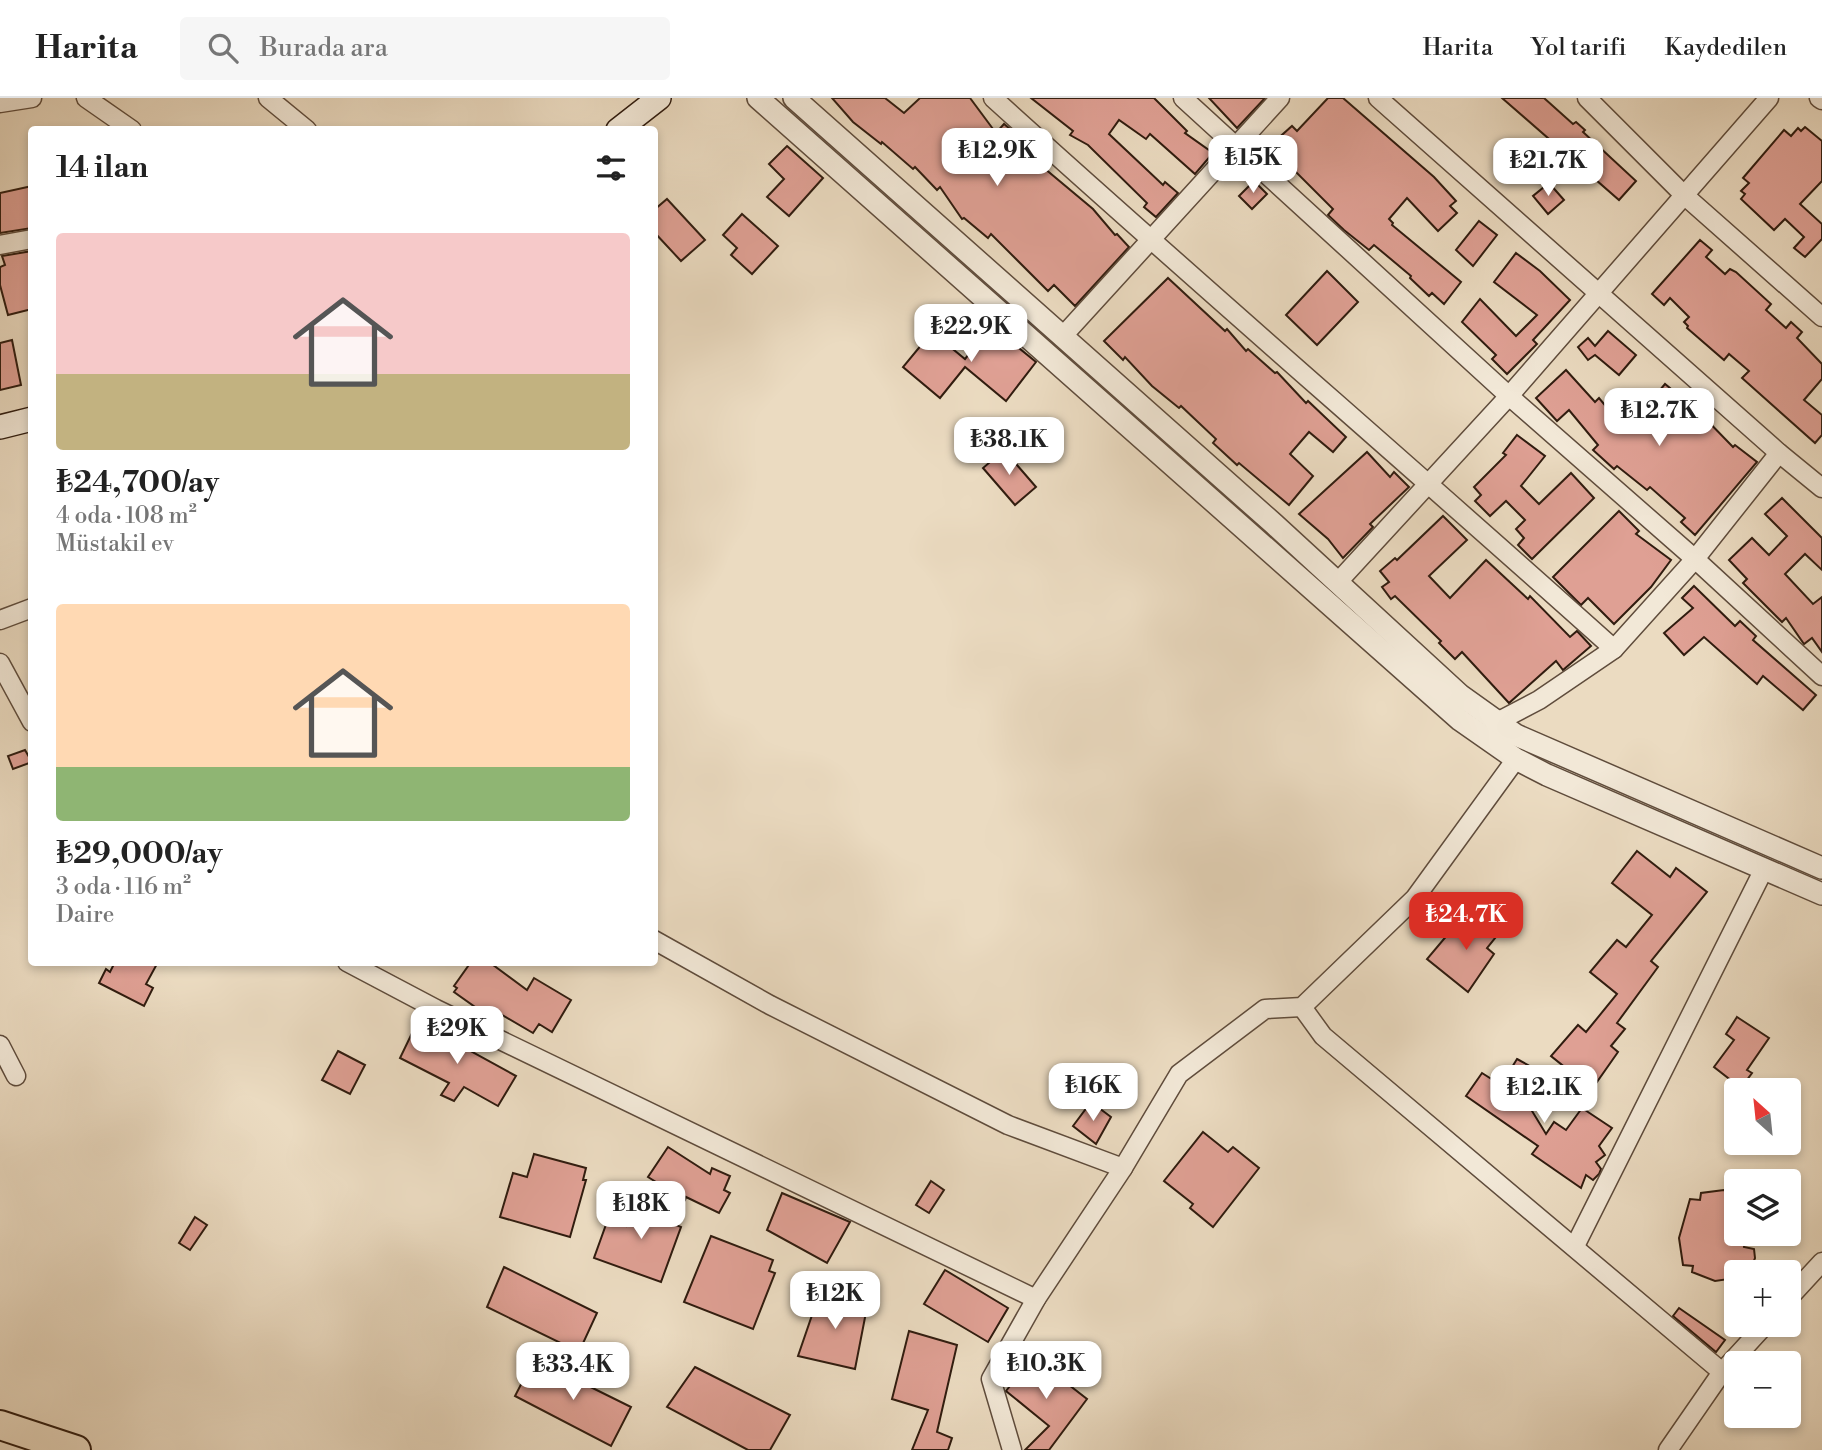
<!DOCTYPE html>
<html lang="tr">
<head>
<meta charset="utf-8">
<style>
  body { margin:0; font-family:"Libre Bodoni",serif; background:#f6f6f6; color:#222; height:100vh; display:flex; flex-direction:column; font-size:26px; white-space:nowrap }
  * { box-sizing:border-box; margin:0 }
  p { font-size:23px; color:#767676 }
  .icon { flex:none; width:38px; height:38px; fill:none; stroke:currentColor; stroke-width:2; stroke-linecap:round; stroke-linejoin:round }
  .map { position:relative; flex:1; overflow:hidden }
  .drawer { position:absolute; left:28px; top:28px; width:630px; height:840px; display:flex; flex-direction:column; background:#fff; border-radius:7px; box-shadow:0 4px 10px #0003 }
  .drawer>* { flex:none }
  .needle { width:46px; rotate:333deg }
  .fabs { position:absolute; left:1724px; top:980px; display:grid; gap:14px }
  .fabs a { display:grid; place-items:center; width:77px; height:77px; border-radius:7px; background:#fff; box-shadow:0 4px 10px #0003; font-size:35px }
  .price { position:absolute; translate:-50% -60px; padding:0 16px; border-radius:14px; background:#fff; color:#222; font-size:23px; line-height:46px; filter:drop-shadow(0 2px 4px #0008) }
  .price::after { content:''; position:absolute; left:50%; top:42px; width:21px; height:16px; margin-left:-10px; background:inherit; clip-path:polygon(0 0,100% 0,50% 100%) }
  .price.selected { background:#d93025; color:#fff }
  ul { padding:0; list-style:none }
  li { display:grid; align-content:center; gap:14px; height:371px; padding:0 28px }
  li span { display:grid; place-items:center; height:217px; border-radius:7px; color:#555 }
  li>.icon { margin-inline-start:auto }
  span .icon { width:126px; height:126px; fill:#fffc; stroke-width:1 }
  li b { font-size:30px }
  h2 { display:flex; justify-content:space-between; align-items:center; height:84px; padding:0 28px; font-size:30px }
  header { display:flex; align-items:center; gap:42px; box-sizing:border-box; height:98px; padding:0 35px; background:#fff; border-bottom:2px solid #e0e0e0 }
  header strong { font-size:33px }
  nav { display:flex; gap:38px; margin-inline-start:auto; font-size:24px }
  .search { width:490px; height:63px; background:#f6f6f6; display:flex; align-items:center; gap:18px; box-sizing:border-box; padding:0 24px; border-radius:7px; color:#767676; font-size:26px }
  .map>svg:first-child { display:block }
  .building { fill:#dfa094; stroke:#301c0f; stroke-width:2 }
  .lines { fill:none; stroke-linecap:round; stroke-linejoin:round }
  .minor-casing { stroke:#5f4c3c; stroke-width:21 }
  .tertiary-casing { stroke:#5f4c3c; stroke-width:24 }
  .secondary-casing { stroke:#301c0f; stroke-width:26 }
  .trunk-casing { stroke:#301c0f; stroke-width:32 }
  .minor { stroke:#f2e8d7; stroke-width:18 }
  .tertiary { stroke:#f2e8d7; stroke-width:21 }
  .secondary { stroke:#f2e8d7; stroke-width:23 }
  .trunk { stroke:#ebdbc1; stroke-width:28 }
</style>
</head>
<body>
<header>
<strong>Harita</strong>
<div class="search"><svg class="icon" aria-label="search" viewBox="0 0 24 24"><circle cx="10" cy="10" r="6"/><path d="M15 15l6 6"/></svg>Burada ara</div>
<nav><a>Harita</a><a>Yol tarifi</a><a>Kaydedilen</a></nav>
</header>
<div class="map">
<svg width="1822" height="1352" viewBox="0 0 1822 1352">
  <rect width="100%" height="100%" fill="#ebdbc1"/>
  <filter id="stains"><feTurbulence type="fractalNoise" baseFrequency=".00286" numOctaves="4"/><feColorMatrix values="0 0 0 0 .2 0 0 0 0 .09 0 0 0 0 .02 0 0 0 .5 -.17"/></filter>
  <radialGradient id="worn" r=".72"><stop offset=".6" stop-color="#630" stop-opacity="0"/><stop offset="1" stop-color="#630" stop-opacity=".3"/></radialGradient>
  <g class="building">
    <polygon points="832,0 885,0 904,15 920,0 970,0 996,35 1004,26 1022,41 1020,43 1047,65 1044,70 1093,111 1115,137 1117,136 1129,149 1075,208 1054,187 1048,193 991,136 988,140 964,120 962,121 940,89 937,92 915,69 913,71 882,44 881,46 853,24"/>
    <polygon points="1031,0 1154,0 1187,33 1185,35 1213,55 1195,76 1150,36 1146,41 1119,22 1109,36 1163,87 1165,84 1178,95 1156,119 1144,109 1147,105 1088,47 1070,37 1073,33"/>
    <polygon points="1209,0 1265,0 1237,30"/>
    <polygon points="1328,0 1343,0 1434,79 1456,103 1450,108 1457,115 1438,133 1407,100 1389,121 1393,125 1392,127 1461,184 1444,206 1432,195 1429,198 1410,180 1411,178 1374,147 1369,152 1344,132 1328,117 1333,111 1292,70 1285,76 1264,53 1292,28 1297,33"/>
    <polygon points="1502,0 1544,0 1573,26 1576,24 1585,32 1583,34 1636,83 1619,102"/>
    <polygon points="1805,29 1822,43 1822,83 1800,106 1822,126 1822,141 1805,159 1794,150 1804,139 1785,121 1774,132 1741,101 1745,96 1741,93 1749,85 1743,80 1784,32 1791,38 1798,30 1801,33"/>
    <polygon points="787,48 823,80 789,118 767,99 784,81 769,66"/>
    <polygon points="1254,83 1267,96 1252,111 1239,98"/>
    <polygon points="1549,85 1564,102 1548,116 1533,98"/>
    <polygon points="32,88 32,130 0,135 0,95"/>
    <polygon points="667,101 705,142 681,163 654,134 654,112"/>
    <polygon points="742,116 778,148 752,176 731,157 737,150 723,137"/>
    <polygon points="1479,123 1497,137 1473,168 1456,152"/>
    <polygon points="1700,142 1712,152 1706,159 1725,176 1730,171 1736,174 1771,206 1766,212 1786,230 1791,224 1802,234 1797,240 1822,266 1822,281 1804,302 1822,317 1822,337 1815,345 1742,280 1749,273 1729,256 1724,262 1687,230 1688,228 1684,224 1689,219 1670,200 1664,207 1652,196"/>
    <polygon points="32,153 32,211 8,217 0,187 0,169 5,167 2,158"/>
    <polygon points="1516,155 1540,173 1570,202 1533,242 1537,246 1507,276 1492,261 1496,257 1462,224 1480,201 1516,238 1537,217 1494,184"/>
    <polygon points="1327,173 1358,204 1317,247 1286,217"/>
    <polygon points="1168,180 1225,233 1227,231 1246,253 1248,251 1275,275 1277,274 1306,305 1308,303 1346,339 1333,354 1309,334 1290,356 1313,378 1289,407 1239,365 1237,367 1213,345 1216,341 1181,308 1179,310 1152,288 1125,259 1123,262 1104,243"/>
    <polygon points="992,228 1036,264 1006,303 965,269 940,300 903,269 932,234 965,261"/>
    <polygon points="1608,233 1636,257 1619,277 1595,257 1588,262 1578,249 1588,240 1595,248"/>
    <polygon points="12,242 21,287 0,292 0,245"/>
    <polygon points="1566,272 1595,304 1599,300 1619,324 1621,322 1629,329 1665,286 1699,314 1733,349 1735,347 1757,364 1695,437 1681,424 1685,420 1650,389 1647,392 1617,368 1614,371 1593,352 1598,347 1569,312 1557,323 1536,300"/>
    <polygon points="1517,337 1545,358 1521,388 1539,406 1571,375 1594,400 1532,461 1518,447 1524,440 1516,431 1525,422 1506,403 1490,418 1475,403 1481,397 1474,389 1506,357 1503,355"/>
    <polygon points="1004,352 1036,389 1015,407 983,370"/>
    <polygon points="1367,354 1390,379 1394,374 1409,389 1370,426 1373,429 1343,460 1328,441 1299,416"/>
    <polygon points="1782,400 1822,440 1822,472 1805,456 1785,476 1813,506 1822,499 1822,554 1812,540 1804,546 1786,520 1782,524 1743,485 1747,481 1729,462 1752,440 1769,457 1787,438 1765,416"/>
    <polygon points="1619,413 1639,433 1636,436 1671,462 1651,489 1614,526 1588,500 1581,507 1553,479"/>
    <polygon points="1443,418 1467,442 1429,478 1450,500 1486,462 1528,501 1530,498 1570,539 1577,533 1591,548 1563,572 1556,563 1509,605 1462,554 1455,561 1439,545 1441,543 1395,498 1391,501 1382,489 1389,484 1380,473 1395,460 1397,462"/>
    <polygon points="1694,488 1735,528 1740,523 1756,538 1753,542 1816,597 1803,612 1763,578 1757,586 1704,539 1684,557 1664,535 1693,510 1682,500"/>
    <polygon points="25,652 32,664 13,671 8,658"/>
    <polygon points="1637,753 1670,779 1676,770 1707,794 1651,863 1658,869 1617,925 1625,931 1611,948 1618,954 1592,991 1551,958 1578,927 1586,934 1617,896 1590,874 1617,842 1626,849 1652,817 1612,785"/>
    <polygon points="1478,816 1500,834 1487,850 1494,856 1468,894 1427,861 1454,829 1462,836"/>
    <polygon points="115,864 158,864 146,886 153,890 144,908 99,885 106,871 110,874"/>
    <polygon points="471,864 489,864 527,892 534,880 571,902 552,934 539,926 533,935 497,914 492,921 454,894 457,890 454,888"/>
    <polygon points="1737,919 1769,940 1747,972 1752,975 1741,990 1714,969 1734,942 1726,936"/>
    <polygon points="415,929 424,934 427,929 516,978 498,1008 464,989 454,1003 441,997 449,985 400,960"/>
    <polygon points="338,953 365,967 350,996 322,982"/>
    <polygon points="1517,961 1537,972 1529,985 1535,993 1529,1008 1546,1036 1554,1024 1566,1032 1582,1010 1612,1030 1599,1048 1605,1057 1596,1064 1601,1071 1599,1076 1593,1082 1586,1077 1581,1090 1532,1056 1538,1048 1466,998 1482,975 1501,987"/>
    <polygon points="1091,1004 1111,1019 1096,1046 1073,1028"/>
    <polygon points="1203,1034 1228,1054 1233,1049 1259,1070 1213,1129 1190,1110 1193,1106 1164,1083"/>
    <polygon points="668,1049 710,1076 712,1070 730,1078 724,1092 730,1095 719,1115 686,1099 685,1102 648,1079"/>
    <polygon points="534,1056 586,1070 583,1082 586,1082 570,1139 500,1119 513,1075 527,1079"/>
    <polygon points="931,1083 944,1092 929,1115 916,1107"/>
    <polygon points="1724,1092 1736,1095 1736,1136 1745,1136 1744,1149 1754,1151 1755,1160 1751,1170 1742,1169 1741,1174 1736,1174 1736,1180 1715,1183 1692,1174 1693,1168 1683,1167 1679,1140 1690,1101 1700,1102 1701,1095"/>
    <polygon points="782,1095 850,1124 827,1165 767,1132"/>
    <polygon points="635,1101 679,1117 676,1127 681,1129 661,1184 594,1160 608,1121 626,1128"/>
    <polygon points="195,1119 207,1127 190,1152 179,1145"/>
    <polygon points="711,1138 773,1162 769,1173 775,1175 753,1231 684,1204"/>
    <polygon points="504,1169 597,1215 579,1254 487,1209"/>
    <polygon points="945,1172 1008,1210 988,1244 924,1206"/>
    <polygon points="820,1194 868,1204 855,1271 798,1258"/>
    <polygon points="1679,1210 1725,1242 1716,1254 1673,1218"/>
    <polygon points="909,1233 957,1247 937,1334 952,1340 948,1352 912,1352 928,1312 892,1301"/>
    <polygon points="1033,1259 1087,1301 1049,1352 1025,1352 1049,1328 1006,1293"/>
    <polygon points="534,1261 631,1309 611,1348 515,1298"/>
    <polygon points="695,1269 790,1317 770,1352 748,1352 667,1309"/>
  </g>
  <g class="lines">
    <defs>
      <g id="minor">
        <polyline points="86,0 132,32"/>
        <polyline points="268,0 307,32"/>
        <path d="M993,0C1198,186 1408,366 1614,551"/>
        <polyline points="1183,0 1509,298 1695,461 1822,578"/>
        <polyline points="1378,0 1779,355 1822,390"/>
        <polyline points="1587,0 1684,97 1822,219"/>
        <polyline points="1819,0 1822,2"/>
        <polyline points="0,5 32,0"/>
        <polyline points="0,147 32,141"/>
        <polyline points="1062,239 1280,0"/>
        <polyline points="1337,485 1509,298 1769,0"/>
        <polyline points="0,522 32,510"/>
        <polyline points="0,565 32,624"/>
        <polyline points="1497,624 1539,602 1614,551 1695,461 1779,355"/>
        <polyline points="654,842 770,907 1008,1027 1123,1070"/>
        <polyline points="347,864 436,911 1036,1201"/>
        <polyline points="1302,909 1323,938 1722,1274"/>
        <polyline points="0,947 16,978"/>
        <polyline points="1575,1148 1764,771"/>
        <polyline points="1788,1201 1822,1164"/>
        <polyline points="1012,1352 991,1281 1036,1201 1123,1070 1179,976 1265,911 1302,909 1415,800 1516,661"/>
        <polyline points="1668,1352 1722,1274 1765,1227"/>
      </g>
      <g id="tertiary">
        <polyline points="758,0 1460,622 1516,661 1547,677 1822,796"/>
        <polyline points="794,0 1274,426 1460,597 1516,637 1822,770"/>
      </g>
      <g id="secondary">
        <polyline points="618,32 659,0"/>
        <polyline points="0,329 32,321"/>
      </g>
      <polyline id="trunk" points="0,1327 76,1352"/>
    </defs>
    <use href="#minor" class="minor-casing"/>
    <use href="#tertiary" class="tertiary-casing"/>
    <use href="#secondary" class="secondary-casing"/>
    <use href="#trunk" class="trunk-casing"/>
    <use href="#minor" class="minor"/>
    <use href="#tertiary" class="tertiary"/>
    <use href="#secondary" class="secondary"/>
    <use href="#trunk" class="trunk"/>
  </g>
  <rect width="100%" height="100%" filter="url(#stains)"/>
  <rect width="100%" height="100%" fill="url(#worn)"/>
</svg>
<div class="fabs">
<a><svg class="needle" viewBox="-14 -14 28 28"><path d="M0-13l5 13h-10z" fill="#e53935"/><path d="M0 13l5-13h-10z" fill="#767676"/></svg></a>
<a><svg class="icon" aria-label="layers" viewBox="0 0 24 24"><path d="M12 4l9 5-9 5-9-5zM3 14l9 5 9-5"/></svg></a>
<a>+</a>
<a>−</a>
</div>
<b class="price" style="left:997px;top:90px">₺12.9K</b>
<b class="price" style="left:1253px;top:97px">₺15K</b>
<b class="price" style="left:1548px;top:100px">₺21.7K</b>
<b class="price" style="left:971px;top:266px">₺22.9K</b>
<b class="price" style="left:1659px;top:350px">₺12.7K</b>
<b class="price" style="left:1009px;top:379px">₺38.1K</b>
<b class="price selected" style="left:1466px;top:854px">₺24.7K</b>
<b class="price" style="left:457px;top:968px">₺29K</b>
<b class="price" style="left:1093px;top:1025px">₺16K</b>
<b class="price" style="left:1544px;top:1027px">₺12.1K</b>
<b class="price" style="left:641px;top:1143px">₺18K</b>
<b class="price" style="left:835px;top:1233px">₺12K</b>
<b class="price" style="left:1046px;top:1303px">₺10.3K</b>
<b class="price" style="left:573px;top:1304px">₺33.4K</b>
<section class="drawer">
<h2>14 ilan<svg class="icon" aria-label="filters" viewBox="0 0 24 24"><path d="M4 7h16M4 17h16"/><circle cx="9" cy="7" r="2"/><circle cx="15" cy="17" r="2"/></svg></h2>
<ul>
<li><span style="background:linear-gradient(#f6c9c9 65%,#c2b280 0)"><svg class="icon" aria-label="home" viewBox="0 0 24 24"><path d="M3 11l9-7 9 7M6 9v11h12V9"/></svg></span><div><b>₺24,700/ay</b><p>4 oda · 108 m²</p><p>Müstakil ev</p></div></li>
<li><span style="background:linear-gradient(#ffd9b3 75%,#8fb573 0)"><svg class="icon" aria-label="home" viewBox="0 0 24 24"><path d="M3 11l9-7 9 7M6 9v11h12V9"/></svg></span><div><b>₺29,000/ay</b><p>3 oda · 116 m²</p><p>Daire</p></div></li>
</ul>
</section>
</div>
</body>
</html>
